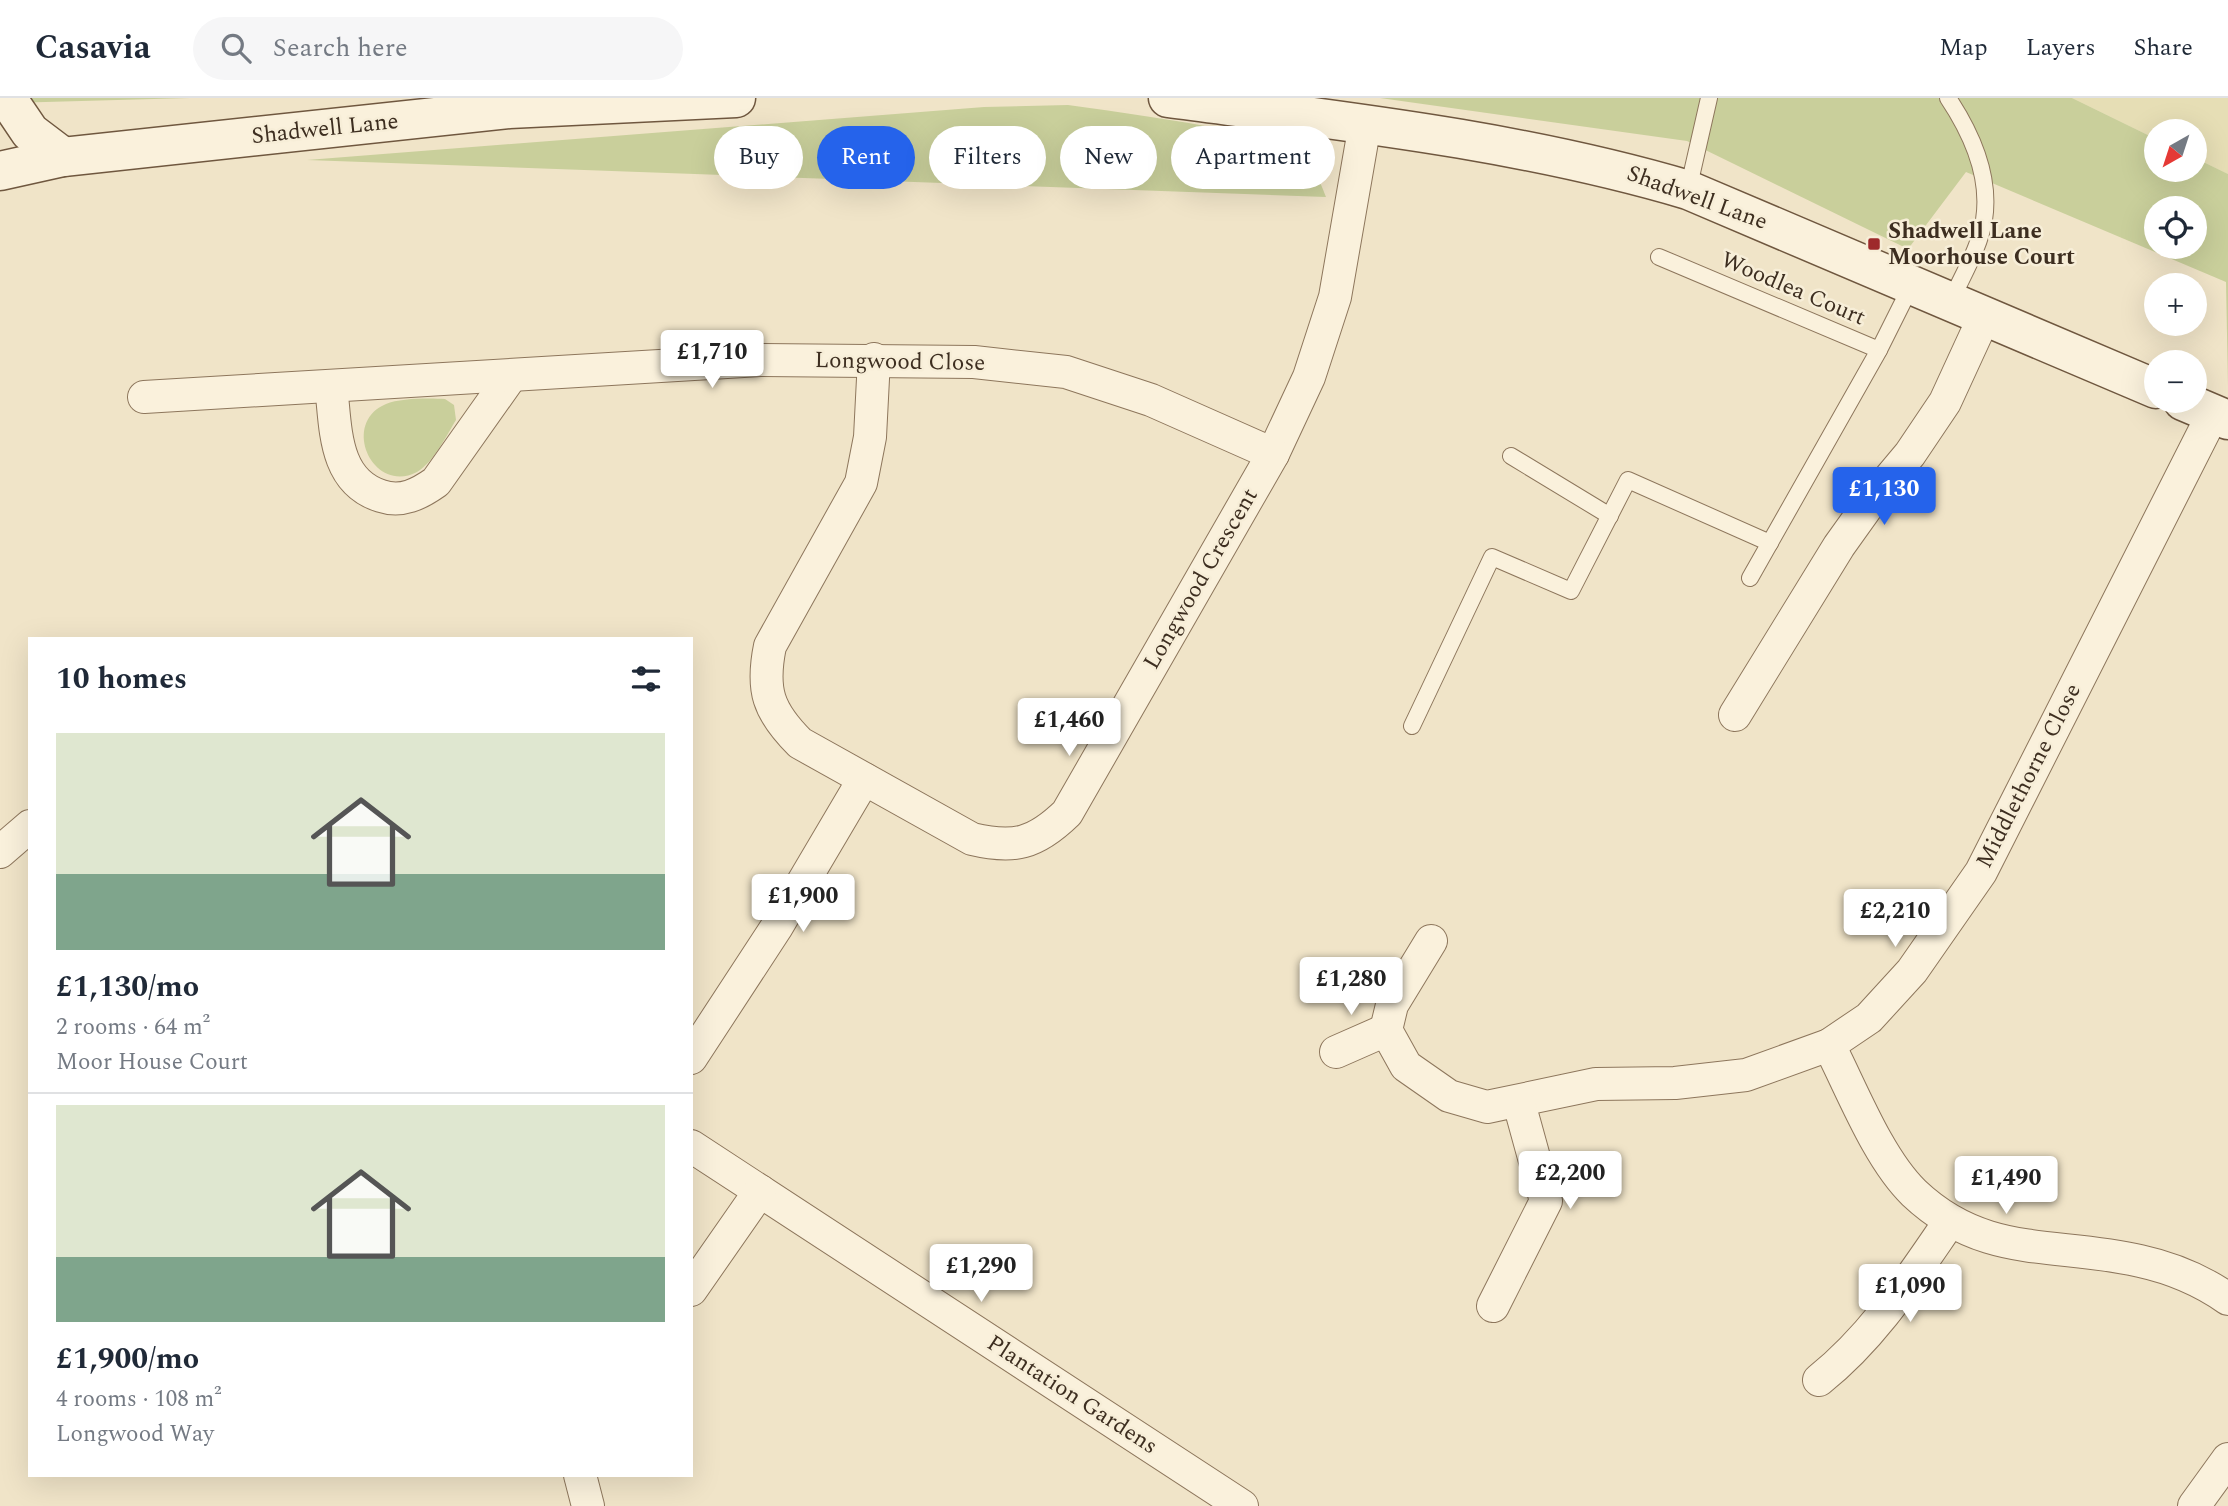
<!DOCTYPE html>
<html lang="en">
<head>
<meta charset="utf-8">
<style>
  body { margin:0; font-family:Spectral,serif; background:#f6f6f7; color:#1f2937; height:100vh; display:flex; flex-direction:column; font-size:26px; white-space:nowrap }
  * { box-sizing:border-box; margin:0 }
  p { font-size:23px; color:#747a83 }
  .icon { flex:none; width:38px; height:38px; fill:none; stroke:currentColor; stroke-width:2; stroke-linecap:round; stroke-linejoin:round }
  .map { position:relative; flex:1; overflow:hidden }
  .side { position:absolute; left:28px; top:539px; width:665px; height:840px; display:flex; flex-direction:column; background:#fff; border-radius:0px; box-shadow:0 7px 28px #0002 }
  .side>* { flex:none }
  .guide { position:absolute; left:714px; top:28px; width:665px; height:63px; display:flex; gap:14px }
  .needle { width:46px; rotate:219deg }
  .buttons { position:absolute; left:2144px; top:21px; display:grid; gap:14px }
  .buttons a { display:grid; place-items:center; width:63px; height:63px; border-radius:50%; background:#fff; box-shadow:0 7px 28px #0002; font-size:35px }
  .price { position:absolute; translate:-50% -60px; padding:0 16px; border-radius:7px; background:#fff; color:#222; font-size:23px; line-height:46px; filter:drop-shadow(0 2px 4px #0008) }
  .price::after { content:''; position:absolute; left:50%; top:42px; width:21px; height:16px; margin-left:-10px; background:inherit; clip-path:polygon(0 0,100% 0,50% 100%) }
  .price.selected { background:#2563eb; color:#fff }
  ul { padding:0; list-style:none }
  li { display:grid; align-content:center; gap:14px; height:371px; padding:0 28px }
  li+li { border-top:2px solid #e0e1e3 }
  li span { display:grid; place-items:center; height:217px; border-radius:0px; color:#555 }
  li>.icon { margin-inline-start:auto }
  span .icon { width:126px; height:126px; fill:#fffc; stroke-width:1 }
  li b { font-size:30px }
  h2 { display:flex; justify-content:space-between; align-items:center; height:84px; padding:0 28px; font-size:30px }
  .tag { padding:0 24px; border-radius:32px; background:#fff; box-shadow:0 7px 28px #0002; font-size:24px; line-height:63px }
  .tag.selected { background:#2563eb; color:#fff }
  header { display:flex; align-items:center; gap:42px; box-sizing:border-box; height:98px; padding:0 35px; background:#fff; border-bottom:2px solid #e0e1e3 }
  header strong { font-size:33px }
  nav { display:flex; gap:38px; margin-inline-start:auto; font-size:24px }
  .search { width:490px; height:63px; background:#f6f6f7; display:flex; align-items:center; gap:18px; box-sizing:border-box; padding:0 24px; border-radius:38px; color:#747a83; font-size:26px }
  .map>svg:first-child { display:block }
  .farmland { fill:#e6deb5 }
  .green { fill:#c9cf9b; fill-rule:evenodd }
  .lines { fill:none; stroke-linecap:round; stroke-linejoin:round }
  .lane-casing { stroke:#8d765c; stroke-width:18 }
  .street-casing { stroke:#8d765c; stroke-width:34 }
  .secondary-casing { stroke:#6f573f; stroke-width:41 }
  .lane { stroke:#faf1dc; stroke-width:16 }
  .street { stroke:#faf1dc; stroke-width:32 }
  .secondary { stroke:#faf1dc; stroke-width:38 }
  .poi-dot { fill:#9e2a2b; stroke:#f7eed8; stroke-width:2.5 }
  .labels { text-anchor:middle; dominant-baseline:central; stroke-width:5; stroke-linejoin:round; paint-order:stroke }
  .street-label { font-size:23px; fill:#3d2e20; stroke:#f7eed8 }
  .poi-label { font-size:23px; font-weight:bold; fill:#3d2e20; stroke:#f7eed8; text-anchor:start }
</style>
</head>
<body>
<header>
<strong>Casavia</strong>
<div class="search"><svg class="icon" aria-label="search" viewBox="0 0 24 24"><circle cx="10" cy="10" r="6"/><path d="M15 15l6 6"/></svg>Search here</div>
<nav><a>Map</a><a>Layers</a><a>Share</a></nav>
</header>
<div class="map">
<svg width="2228" height="1408" viewBox="0 0 2228 1408">
  <rect width="100%" height="100%" fill="#f0e4c8"/>
  <polygon class="farmland" points="2072,0 2228,0 2228,76 2195,60 2194,33 2156,33 2156,41"/>
  <g class="green">
    <polygon points="0,0 190,0 9,5"/>
    <path d="M1380,0H2072L2156,41V72H2194L2195,60L2228,76V288L2226,184L1966,74L1908,151L1687,43ZM2156,110H2194V149H2156Z"/>
    <path d="M1068,7C1121,14 1174,22 1227,32C1247,36 1271,38 1289,49C1309,61 1318,77 1326,99L307,62L984,9Z"/>
    <path d="M445,301L454,307L456,322C446,338 434,364 417,374C373,397 340,325 386,306C400,300 429,300 445,301Z"/>
  </g>
  <g class="lines">
    <defs>
      <g id="lane">
        <path d="M1948,0C1972,36 1991,78 1984,122C1980,149 1962,178 1951,203"/>
        <polyline points="1688,92 1709,0"/>
        <polyline points="1659,159 1879,252 1912,186"/>
        <polyline points="1511,358 1610,418"/>
        <polyline points="1750,480 1879,252"/>
        <polyline points="1412,628 1492,459 1571,493 1628,382 1770,445"/>
      </g>
      <g id="street">
        <path d="M874,261L870,339L861,385L770,548C761,592 768,613 800,645L972,741C1014,751 1035,746 1067,715L1273,356L1309,279L1335,199L1365,26"/>
        <path d="M331,288C336,329 333,383 381,398C402,405 419,396 436,384L511,278"/>
        <polyline points="144,299 760,262 974,264 1066,274 1151,302 1273,356"/>
        <polyline points="1735,617 1839,448 1874,399 1910,356 1945,304 1985,217"/>
        <polyline points="0,754 30,728"/>
        <polyline points="1431,843 1392,907 1386,932 1406,968 1449,998 1487,1009 1596,986 1675,985 1746,977 1829,947 1869,920 1912,873 1981,774 2213,316"/>
        <path d="M1829,947C1852,992 1878,1060 1914,1095C1985,1162 2055,1143 2140,1163C2172,1170 2201,1182 2228,1201"/>
        <polyline points="1336,954 1386,932"/>
        <polyline points="691,960 776,830 864,681"/>
        <polyline points="691,1048 1242,1408"/>
        <polyline points="691,1192 760,1093"/>
        <polyline points="1493,1208 1546,1103 1519,1005"/>
        <path d="M1819,1282C1874,1238 1910,1181 1950,1123"/>
        <polyline points="580,1377 588,1408"/>
        <polyline points="2194,1408 2228,1361"/>
      </g>
      <g id="secondary">
        <polyline points="7,0 30,34 63,59"/>
        <path d="M1168,0C1343,23 1519,42 1688,92L2156,291"/>
        <polyline points="0,73 63,59 509,11 736,0"/>
        <polyline points="2183,303 2228,322"/>
      </g>
    </defs>
    <use href="#lane" class="lane-casing"/>
    <use href="#street" class="street-casing"/>
    <use href="#secondary" class="secondary-casing"/>
    <use href="#lane" class="lane"/>
    <use href="#street" class="street"/>
    <use href="#secondary" class="secondary"/>
  </g>
  <rect class="poi-dot" x="1867" y="139" width="14" height="14" rx="3.5"/>
  <g class="labels">
    <g class="street-label">
      <text transform="translate(325 31) rotate(-6)">Shadwell Lane</text>
      <text transform="translate(1697 100) rotate(20)">Shadwell Lane</text>
      <text transform="translate(1793 191) rotate(23)">Woodlea Court</text>
      <text transform="translate(900 264) rotate(1)">Longwood Close</text>
      <text transform="translate(1201 481) rotate(-60)">Longwood Crescent</text>
      <text transform="translate(2029 678) rotate(-63)">Middlethorne Close</text>
      <text transform="translate(1072 1297) rotate(33)">Plantation Gardens</text>
    </g>
    <g class="poi-label">
      <text x="1888" y="133">Shadwell Lane<tspan x="1888" dy="26">Moorhouse Court</tspan></text>
    </g>
  </g>
</svg>
<div class="buttons">
<a><svg class="needle" viewBox="-14 -14 28 28"><path d="M0-13l5 13h-10z" fill="#e53935"/><path d="M0 13l5-13h-10z" fill="#747a83"/></svg></a>
<a><svg class="icon" aria-label="locate" viewBox="0 0 24 24"><circle cx="12" cy="12" r="6"/><path d="M12 2v4M12 18v4M2 12h4M18 12h4"/></svg></a>
<a>+</a>
<a>−</a>
</div>
<b class="price" style="left:712px;top:292px">£1,710</b>
<b class="price selected" style="left:1884px;top:429px">£1,130</b>
<b class="price" style="left:1069px;top:660px">£1,460</b>
<b class="price" style="left:803px;top:836px">£1,900</b>
<b class="price" style="left:1895px;top:851px">£2,210</b>
<b class="price" style="left:1351px;top:919px">£1,280</b>
<b class="price" style="left:1570px;top:1113px">£2,200</b>
<b class="price" style="left:2006px;top:1118px">£1,490</b>
<b class="price" style="left:981px;top:1206px">£1,290</b>
<b class="price" style="left:1910px;top:1226px">£1,090</b>
<div class="guide">
<a class="tag">Buy</a>
<a class="tag selected">Rent</a>
<a class="tag">Filters</a>
<a class="tag">New</a>
<a class="tag">Apartment</a>
</div>
<section class="side">
<h2>10 homes<svg class="icon" aria-label="filters" viewBox="0 0 24 24"><path d="M4 7h16M4 17h16"/><circle cx="9" cy="7" r="2"/><circle cx="15" cy="17" r="2"/></svg></h2>
<ul>
<li><span style="background:linear-gradient(#dfe7d0 65%,#7fa58c 0)"><svg class="icon" aria-label="home" viewBox="0 0 24 24"><path d="M3 11l9-7 9 7M6 9v11h12V9"/></svg></span><div><b>£1,130/mo</b><p>2 rooms · 64 m²</p><p>Moor House Court</p></div></li>
<li><span style="background:linear-gradient(#dfe7d0 70%,#7fa58c 0)"><svg class="icon" aria-label="home" viewBox="0 0 24 24"><path d="M3 11l9-7 9 7M6 9v11h12V9"/></svg></span><div><b>£1,900/mo</b><p>4 rooms · 108 m²</p><p>Longwood Way</p></div></li>
</ul>
</section>
</div>
</body>
</html>
